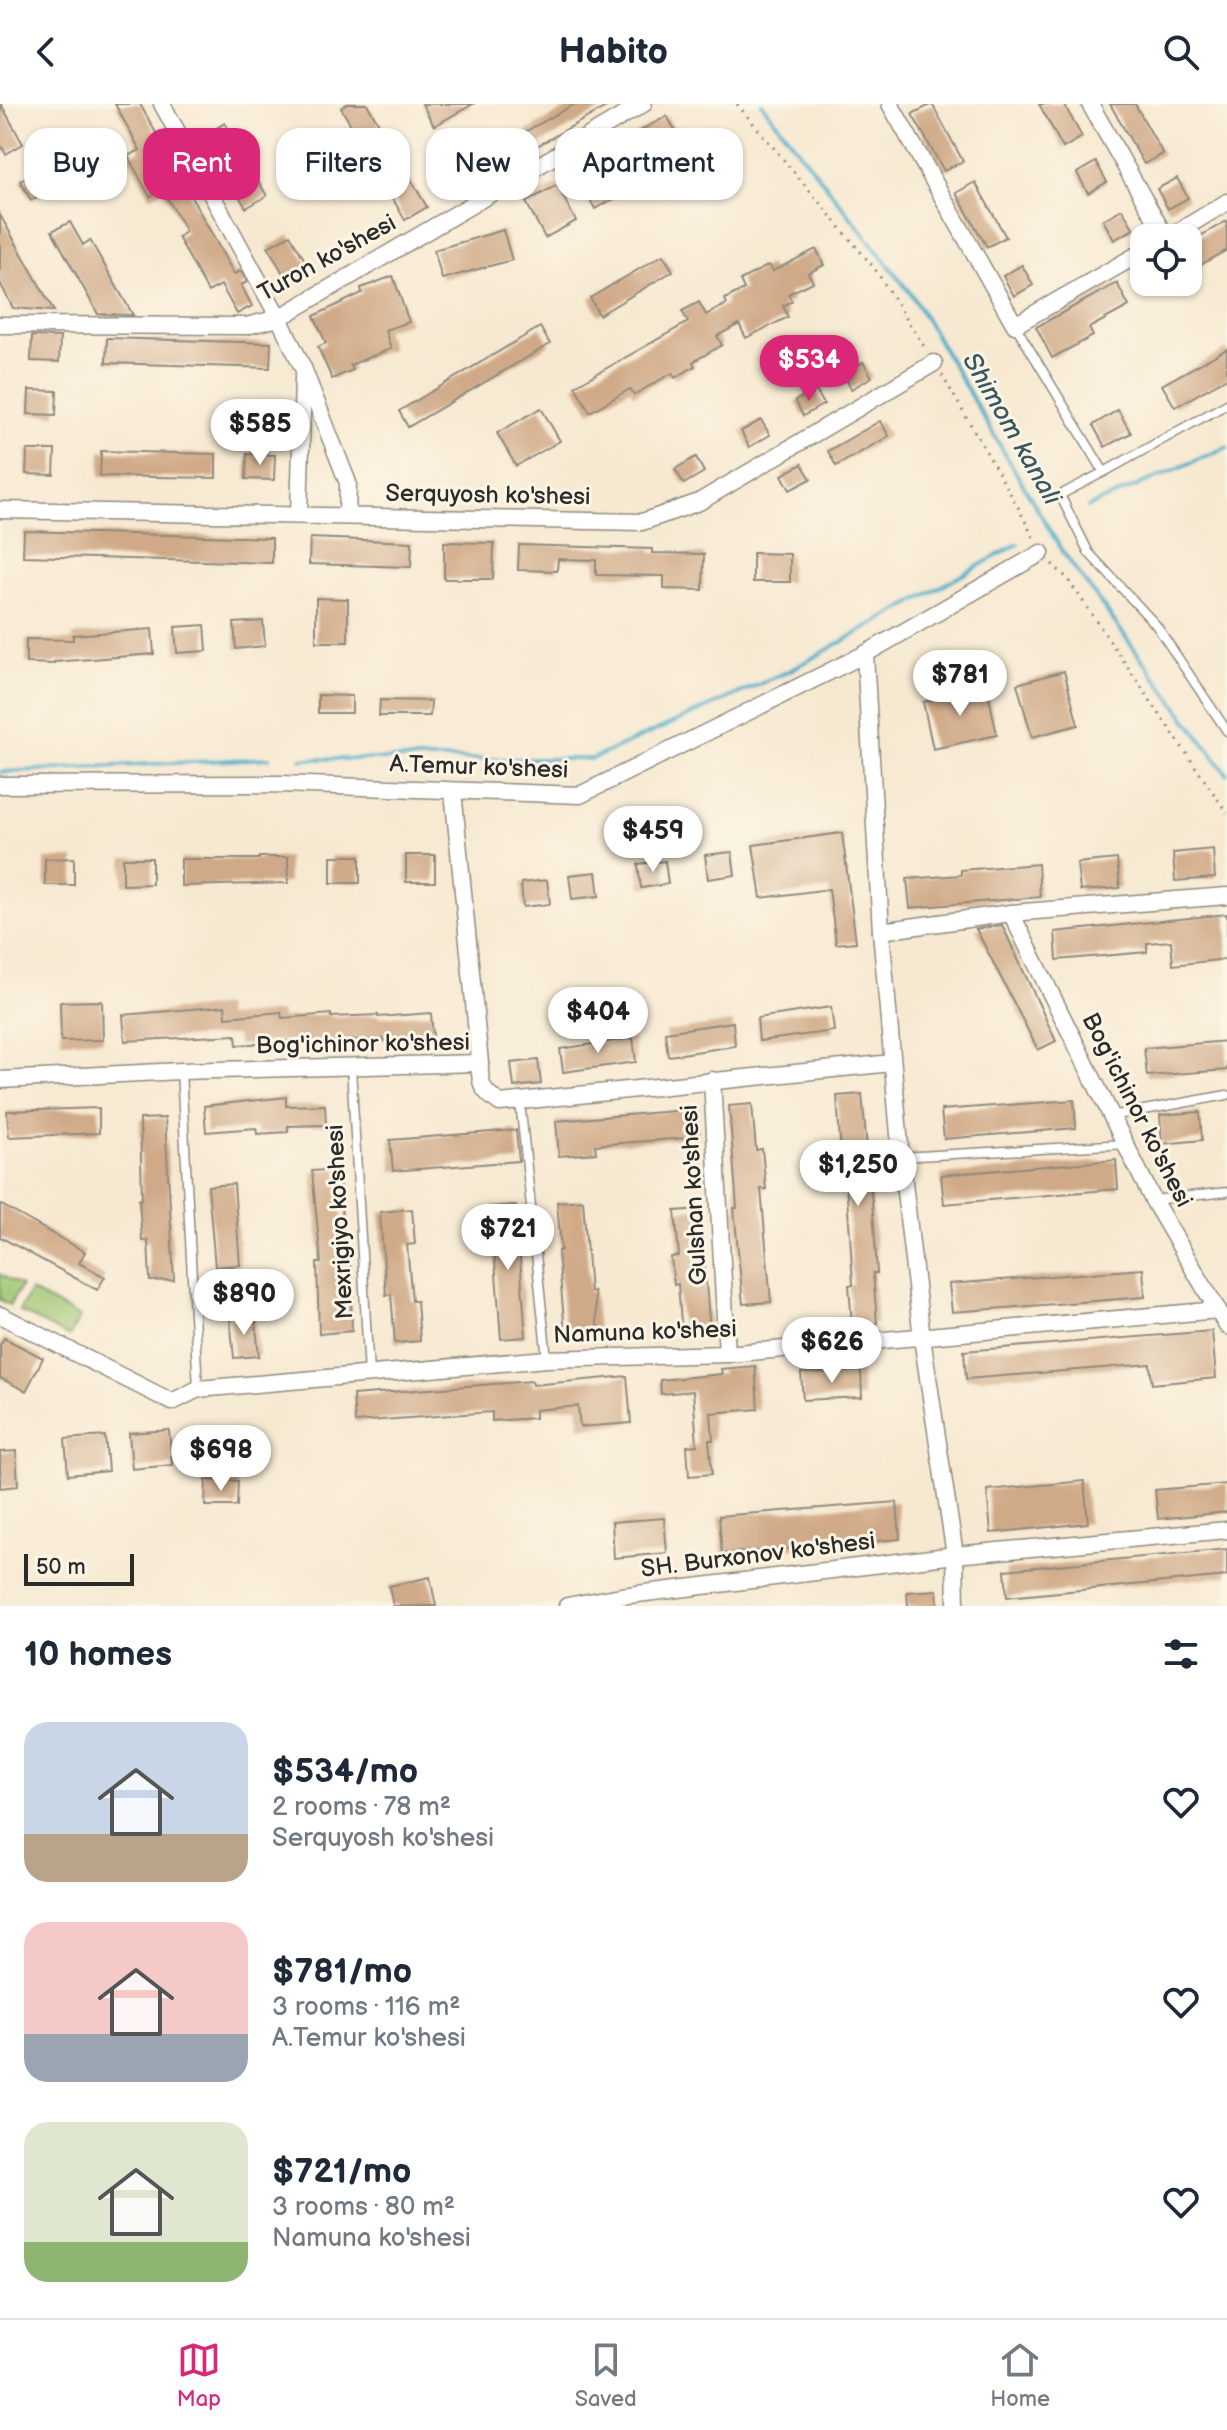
<!DOCTYPE html>
<html lang="en">
<head>
<meta charset="utf-8">
<style>
  body { margin:0; font-family:"Balsamiq Sans",sans-serif; background:#f2f2f3; color:#1f2937; height:100vh; display:flex; flex-direction:column; font-size:30px; white-space:nowrap }
  * { box-sizing:border-box; margin:0 }
  p { font-size:26px; color:#747a83 }
  .icon { flex:none; width:44px; height:44px; fill:none; stroke:currentColor; stroke-width:2; stroke-linecap:round; stroke-linejoin:round }
  .map { position:relative; height:1502px; overflow:hidden }
  .drawer { display:flex; flex-direction:column; background:#fff; flex:1 }
  .drawer>* { flex:none }
  .top-card { position:absolute; left:24px; top:24px; width:800px; height:72px; display:flex; gap:16px }
  .controls { position:absolute; left:1130px; top:120px; display:grid; gap:16px }
  .controls a { display:grid; place-items:center; width:72px; height:72px; border-radius:16px; background:#fff; box-shadow:0 2px 6px #0004; font-size:40px }
  .scale { position:absolute; left:24px; bottom:20px; width:110px; box-sizing:border-box; padding-left:8px; border:4px solid #2b2b2b; border-top:0; font-size:22px; line-height:28px; white-space:nowrap; color:#2b2b2b; -webkit-text-stroke:6px #fcf5e5; paint-order:stroke }
  .price { position:absolute; translate:-50% -68px; padding:0 18px; border-radius:28px; background:#fff; color:#222; font-size:26px; line-height:52px; filter:drop-shadow(0 2px 4px #0008) }
  .price::after { content:''; position:absolute; left:50%; top:48px; width:24px; height:18px; margin-left:-12px; background:inherit; clip-path:polygon(0 0,100% 0,50% 100%) }
  .price.selected { background:#db2777; color:#fff }
  ul { padding:0; list-style:none }
  li { display:flex; align-items:center; gap:24px; height:200px; padding:0 24px }
  li span { display:grid; place-items:center; flex:none; width:224px; height:160px; border-radius:24px; color:#555 }
  li>.icon { margin-inline-start:auto }
  span .icon { width:96px; height:96px; fill:#fffc; stroke-width:1 }
  li b { font-size:34px }
  h2 { display:flex; justify-content:space-between; align-items:center; height:96px; padding:0 24px; font-size:34px }
  .tag { padding:0 28px; border-radius:24px; background:#fff; box-shadow:0 2px 6px #0004; font-size:28px; line-height:72px }
  .tag.selected { background:#db2777; color:#fff }
  header { display:flex; justify-content:space-between; align-items:center; height:104px; padding:0 24px; background:#fff; font-size:36px; font-weight:600 }
  .dock { display:flex; justify-content:space-around; align-items:center; height:112px; border-top:2px solid #e0e1e3; background:#fff; font-size:22px; color:#747a83 }
  .dock a { display:grid; justify-items:center; gap:4px }
  .dock .selected { color:#db2777 }
  .map>svg:first-child { display:block }
  .green { fill:#9cc571; stroke:#64784e; stroke-width:2 }
  .lines { fill:none; stroke-linecap:round; stroke-linejoin:round }
  .stream { stroke:#4cadcb; stroke-width:4 }
  .building { fill:#d0aa88 }
  .lane-casing { stroke:#918a7e; stroke-width:11 }
  .street-casing { stroke:#918a7e; stroke-width:19 }
  .path { stroke:#918a7e; stroke-width:3; stroke-dasharray:2 6; stroke-linecap:butt }
  .lane { stroke:#fff; stroke-width:8 }
  .street { stroke:#fff; stroke-width:16 }
  .labels { text-anchor:middle; dominant-baseline:central; stroke-width:6; stroke-linejoin:round; paint-order:stroke }
  .street-label { font-size:24px; fill:#2b2b2b; stroke:#fcf5e5 }
  .water-label { font-size:26px; font-style:italic; fill:#375863; stroke:#fcf5e5 }
</style>
</head>
<body>
<header><svg class="icon" aria-label="back" viewBox="0 0 24 24"><path d="M15 5l-7 7 7 7"/></svg>Habito<svg class="icon" aria-label="search" viewBox="0 0 24 24"><circle cx="10" cy="10" r="6"/><path d="M15 15l6 6"/></svg></header>
<div class="map">
<svg width="1227" height="1502" viewBox="0 0 1227 1502">
  <rect width="100%" height="100%" fill="#fcf5e5"/>
  <filter id="ink" filterUnits="userSpaceOnUse"><feTurbulence type="fractalNoise" baseFrequency=".0125" numOctaves="2"/><feDisplacementMap in="SourceGraphic" scale="16" xChannelSelector="R" yChannelSelector="G"/><feConvolveMatrix kernelMatrix="1 2 1 2 8 2 1 2 1" color-interpolation-filters="sRGB"/></filter>
  <filter id="wash" filterUnits="userSpaceOnUse"><feTurbulence type="fractalNoise" baseFrequency=".006" numOctaves="4" result="noise"/><feDisplacementMap in="SourceGraphic" scale="32" xChannelSelector="R" yChannelSelector="G"/><feGaussianBlur stdDeviation="1.8" result="paint"/><feColorMatrix in="noise" values="0 0 0 0 0 0 0 0 0 0 0 0 0 0 0 0 0 1.4 0 .05"/><feComposite in="paint" operator="in"/></filter>
  <g filter="url(#wash)">
    <rect width="100%" height="100%" fill="#f7e9d1"/>
    <g class="green">
      <polygon points="0,1170 21,1182 10,1201 0,1196"/>
      <polygon points="30,1187 80,1213 69,1233 19,1207"/>
    </g>
    <g class="lines">
      <g class="stream">
        <polyline points="762,0 911,190 1062,447 1227,670"/>
        <polyline points="1088,403 1227,343"/>
        <polyline points="301,655 592,655 789,567 1018,440"/>
        <polyline points="0,668 269,654"/>
      </g>
    </g>
    <g id="blocks">
      <g class="building">
        <polygon points="1,0 23,40 6,50 0,40"/>
        <polygon points="115,0 140,0 234,170 241,167 247,178 241,181 252,202 237,210 221,181 208,188 178,133 186,128 163,86 150,93 128,52 140,46"/>
        <polygon points="347,0 367,0 382,25 361,38 341,4"/>
        <polygon points="422,0 473,0 434,22"/>
        <polygon points="575,0 611,0 465,83 454,64 494,41 496,44"/>
        <polygon points="932,0 963,57 944,67 912,10"/>
        <polygon points="1039,0 1064,0 1082,33 1063,44"/>
        <polygon points="1110,0 1135,0 1163,50 1144,60"/>
        <polygon points="667,12 687,47 656,64 636,29"/>
        <polygon points="225,19 267,92 246,104 203,32"/>
        <polygon points="607,52 626,88 595,105 576,69"/>
        <polygon points="1096,58 1107,78 1088,89 1077,69"/>
        <polygon points="38,67 49,86 31,96 20,77"/>
        <polygon points="407,69 427,103 405,116 385,81"/>
        <polygon points="1177,74 1188,94 1168,105 1157,85"/>
        <polygon points="975,78 1006,133 987,143 956,89"/>
        <polygon points="557,81 576,117 545,134 526,98"/>
        <polygon points="1122,105 1134,125 1114,136 1103,116"/>
        <polygon points="0,111 21,148 54,207 13,204 0,179"/>
        <polygon points="1227,117 1227,146 1188,168 1188,139"/>
        <polygon points="70,118 83,141 90,136 133,211 98,210 52,127"/>
        <polygon points="503,126 512,156 442,175 434,146"/>
        <polygon points="290,131 310,165 288,178 268,143"/>
        <polygon points="816,145 824,161 808,169 813,178 788,190 792,197 783,202 788,213 746,234 739,220 717,232 722,241 693,258 695,262 675,274 672,269 634,291 630,285 590,308 575,282 688,218 682,207 699,198 706,211 727,200 725,195 744,185 740,176 769,161 773,167"/>
        <polygon points="663,151 673,167 599,211 590,194"/>
        <polygon points="1022,161 1033,181 1014,192 1003,172"/>
        <polygon points="393,172 409,218 385,226 391,245 350,261 353,266 332,275 318,243 326,239 314,212 362,189 361,184"/>
        <polygon points="1117,179 1129,202 1089,224 1093,232 1052,254 1036,223"/>
        <polygon points="540,223 550,240 408,323 399,307"/>
        <polygon points="32,232 60,233 59,258 31,257"/>
        <polygon points="107,234 271,239 270,264 106,259"/>
        <polygon points="1227,245 1227,274 1175,303 1162,281"/>
        <polygon points="863,258 872,273 851,285 843,269"/>
        <polygon points="815,285 824,300 803,312 795,297"/>
        <polygon points="29,286 57,287 56,311 28,310"/>
        <polygon points="541,304 560,337 516,362 497,329"/>
        <polygon points="1118,306 1131,329 1105,343 1093,321"/>
        <polygon points="761,316 770,331 749,343 741,327"/>
        <polygon points="880,317 889,332 836,362 828,347"/>
        <polygon points="27,346 55,346 54,371 26,370"/>
        <polygon points="101,347 216,350 216,374 100,372"/>
        <polygon points="247,350 275,351 274,376 246,375"/>
        <polygon points="696,353 704,368 684,380 675,365"/>
        <polygon points="802,360 811,375 790,386 782,371"/>
        <polygon points="24,427 272,434 272,459 23,452"/>
        <polygon points="310,434 412,438 411,463 309,460"/>
        <polygon points="444,438 494,439 493,475 444,475"/>
        <polygon points="519,441 652,445 652,449 704,450 703,486 664,485 664,472 596,471 596,456 558,455 557,467 518,466"/>
        <polygon points="753,449 790,450 790,478 753,478"/>
        <polygon points="316,494 348,495 348,538 316,538"/>
        <polygon points="263,517 265,542 236,545 234,519"/>
        <polygon points="205,521 207,547 177,549 175,523"/>
        <polygon points="152,525 154,550 54,558 54,560 26,559 26,535 73,536 73,531"/>
        <polygon points="1064,567 1078,621 1032,633 1017,580"/>
        <polygon points="987,584 997,631 933,645 923,598"/>
        <polygon points="318,591 352,592 352,609 318,609"/>
        <polygon points="380,596 431,597 430,612 379,612"/>
        <polygon points="842,729 856,838 836,840 829,785 761,794 753,741"/>
        <polygon points="1213,745 1215,774 1175,777 1173,749"/>
        <polygon points="732,748 735,771 708,775 705,751"/>
        <rect x="406" y="751" width="29" height="27"/>
        <rect x="331" y="752" width="29" height="27"/>
        <polygon points="259,753 288,753 288,779 181,782 181,755 259,755"/>
        <polygon points="74,754 74,781 45,781 45,755"/>
        <polygon points="123,754 152,754 152,780 123,781"/>
        <polygon points="1117,755 1120,784 1080,787 1077,759"/>
        <polygon points="665,757 668,780 641,784 638,760"/>
        <polygon points="1038,760 1040,793 910,804 907,775 961,771 961,766"/>
        <polygon points="596,768 599,792 572,795 569,771"/>
        <polygon points="547,776 550,800 523,803 521,779"/>
        <polygon points="1227,810 1227,855 1173,861 1171,837 1147,839 1147,848 1057,856 1055,828"/>
        <polygon points="1002,821 1056,937 1038,946 976,825"/>
        <polygon points="102,897 103,936 61,937 60,898"/>
        <polygon points="225,902 226,913 281,908 282,914 331,910 331,913 378,911 378,913 431,909 433,933 384,937 384,935 333,937 290,942 290,937 237,941 236,931 125,937 123,911"/>
        <polygon points="831,903 834,927 759,937 757,914"/>
        <polygon points="733,918 735,942 668,952 665,928"/>
        <polygon points="633,934 636,958 563,968 560,945"/>
        <polygon points="1227,937 1227,966 1147,972 1144,944"/>
        <polygon points="538,956 541,980 514,983 511,959"/>
        <polygon points="862,990 874,1120 877,1169 873,1169 877,1219 852,1221 849,1181 853,1181 850,1131 846,1081 843,1082 837,992"/>
        <polygon points="286,993 286,1002 325,1001 326,1021 288,1022 288,1028 257,1030 256,1024 206,1028 204,1002"/>
        <polygon points="1074,996 1076,1024 944,1035 941,1006"/>
        <polygon points="752,1000 756,1046 762,1045 766,1085 761,1085 771,1198 743,1200 734,1104 737,1104 729,1002"/>
        <polygon points="99,1004 99,1029 9,1033 7,1007"/>
        <polygon points="697,1005 699,1033 595,1041 596,1049 559,1052 556,1017"/>
        <polygon points="1200,1008 1202,1036 1162,1040 1160,1011"/>
        <polygon points="165,1014 174,1176 150,1177 148,1136 142,1137 139,1095 142,1095 140,1015"/>
        <polygon points="516,1026 519,1057 393,1067 390,1036"/>
        <polygon points="1116,1056 1118,1085 944,1100 941,1071"/>
        <polygon points="338,1065 346,1159 350,1159 352,1227 319,1230 317,1159 321,1159 312,1067"/>
        <polygon points="234,1080 240,1161 215,1163 208,1082"/>
        <polygon points="583,1096 590,1188 594,1187 598,1227 565,1229 558,1147 561,1146 557,1098"/>
        <polygon points="0,1100 85,1148 79,1159 105,1173 97,1186 0,1133"/>
        <polygon points="516,1101 526,1233 501,1235 491,1103"/>
        <polygon points="412,1105 415,1140 407,1141 412,1197 417,1197 420,1237 395,1239 391,1190 386,1191 380,1108"/>
        <polygon points="700,1105 710,1228 682,1231 678,1180 674,1181 671,1153 679,1152 675,1107"/>
        <polygon points="1143,1165 1145,1193 952,1208 949,1180"/>
        <polygon points="255,1212 259,1252 234,1254 230,1214"/>
        <polygon points="1212,1227 1216,1274 1152,1280 1150,1260 966,1275 964,1247"/>
        <polygon points="4,1234 43,1254 26,1287 0,1274 0,1241"/>
        <polygon points="755,1262 758,1305 711,1309 713,1336 709,1336 712,1370 689,1372 687,1342 697,1341 693,1287 661,1290 660,1276 722,1270 721,1265"/>
        <polygon points="861,1267 862,1293 803,1296 801,1269"/>
        <polygon points="627,1272 631,1319 580,1323 578,1302 535,1306 535,1314 492,1317 492,1308 355,1318 353,1291 532,1277 533,1281"/>
        <polygon points="169,1326 172,1361 132,1365 129,1329"/>
        <polygon points="105,1332 108,1367 68,1371 65,1335"/>
        <polygon points="16,1347 18,1382 0,1384 0,1348"/>
        <polygon points="206,1376 238,1377 237,1402 205,1402"/>
        <polygon points="1084,1377 1088,1419 991,1429 987,1386"/>
        <polygon points="1227,1380 1227,1408 1158,1415 1155,1386"/>
        <polygon points="897,1398 900,1435 722,1450 719,1412"/>
        <polygon points="664,1414 667,1449 614,1454 612,1418"/>
        <polygon points="1227,1445 1227,1472 1007,1493 1005,1466"/>
        <polygon points="430,1473 436,1502 393,1502 389,1482"/>
        <polygon points="937,1486 938,1502 908,1502 907,1488"/>
      </g>
    </g>
  </g>
  <g filter="url(#ink)">
    <use href="#blocks" fill-opacity="0" stroke="#918a7e" stroke-width="2"/>
    <g class="lines">
      <defs>
        <g id="lane">
          <polyline points="1015,221 1104,368 1227,300"/>
          <polyline points="1104,368 1060,391 1089,449 1156,521 1227,627"/>
          <polyline points="351,963 369,1270"/>
          <polyline points="181,967 198,1285"/>
          <polyline points="520,997 547,1255"/>
          <polyline points="1111,1012 1227,991"/>
          <polyline points="901,1053 1126,1040"/>
          <polyline points="1153,1096 1227,1088"/>
        </g>
        <g id="street">
          <polyline points="162,0 279,214 303,264 348,379 347,412"/>
          <polyline points="890,0 1015,221 1144,147"/>
          <polyline points="1090,0 1166,134"/>
          <polyline points="1168,134 1227,98"/>
          <polyline points="0,221 246,222 279,214 643,0"/>
          <polyline points="0,406 642,418 699,398 934,259"/>
          <polyline points="299,411 303,274"/>
          <polyline points="865,550 881,827 901,1053 922,1234 955,1451 956,1502"/>
          <polyline points="0,681 281,680 580,691 865,550 1041,449"/>
          <polyline points="453,687 480,959"/>
          <polyline points="1011,809 1153,1096 1227,1222"/>
          <polyline points="881,827 1011,809 1227,792"/>
          <path d="M0,976L181,967L480,959C479,980 482,987 500,999L892,959"/>
          <polyline points="712,976 727,1250"/>
          <polyline points="0,1211 172,1298 198,1285 547,1255 727,1250 1218,1206"/>
          <polyline points="567,1502 621,1492 955,1451 1227,1426"/>
        </g>
      </defs>
      <use href="#lane" class="lane-casing"/>
      <use href="#street" class="street-casing"/>
      <g class="path">
        <polyline points="737,0 875,165 927,247"/>
        <polyline points="942,271 1017,401 1034,435"/>
        <polyline points="1052,460 1067,474 1227,709"/>
      </g>
      <use href="#lane" class="lane"/>
      <use href="#street" class="street"/>
    </g>
  </g>
  <g class="labels">
    <g class="street-label">
      <text transform="translate(327 154) rotate(-29)">Turon ko'shesi</text>
      <text transform="translate(488 391) rotate(1)">Serquyosh ko'shesi</text>
      <text transform="translate(479 663) rotate(2)">A.Temur ko'shesi</text>
      <text transform="translate(363 940) rotate(-1)">Bog'ichinor ko'shesi</text>
      <text transform="translate(1137 1006) rotate(63)">Bog'ichinor ko'shesi</text>
      <text transform="translate(694 1091) rotate(-93)">Gulshan ko'shesi</text>
      <text transform="translate(340 1118) rotate(-93)">Mexrigiyo ko'shesi</text>
      <text transform="translate(645 1228) rotate(-2)">Namuna ko'shesi</text>
      <text transform="translate(758 1451) rotate(-7)">SH. Burxonov ko'shesi</text>
    </g>
    <g class="water-label">
      <text transform="translate(1011 325) rotate(60)">Shimom kanali</text>
    </g>
  </g>
</svg>
<div class="controls">
<a><svg class="icon" aria-label="locate" viewBox="0 0 24 24"><circle cx="12" cy="12" r="6"/><path d="M12 2v4M12 18v4M2 12h4M18 12h4"/></svg></a>
</div>
<div class="scale">50 m</div>
<b class="price selected" style="left:809px;top:299px">$534</b>
<b class="price" style="left:260px;top:363px">$585</b>
<b class="price" style="left:960px;top:614px">$781</b>
<b class="price" style="left:653px;top:770px">$459</b>
<b class="price" style="left:598px;top:951px">$404</b>
<b class="price" style="left:858px;top:1104px">$1,250</b>
<b class="price" style="left:508px;top:1168px">$721</b>
<b class="price" style="left:244px;top:1233px">$890</b>
<b class="price" style="left:832px;top:1281px">$626</b>
<b class="price" style="left:221px;top:1389px">$698</b>
<div class="top-card">
<a class="tag">Buy</a>
<a class="tag selected">Rent</a>
<a class="tag">Filters</a>
<a class="tag">New</a>
<a class="tag">Apartment</a>
</div>
</div>
<section class="drawer">
<h2>10 homes<svg class="icon" aria-label="filters" viewBox="0 0 24 24"><path d="M4 7h16M4 17h16"/><circle cx="9" cy="7" r="2"/><circle cx="15" cy="17" r="2"/></svg></h2>
<ul>
<li><span style="background:linear-gradient(#c9d6e8 70%,#b9a48a 0)"><svg class="icon" aria-label="home" viewBox="0 0 24 24"><path d="M3 11l9-7 9 7M6 9v11h12V9"/></svg></span><div><b>$534/mo</b><p>2 rooms · 78 m²</p><p>Serquyosh ko'shesi</p></div><svg class="icon" aria-label="heart" viewBox="0 0 24 24"><path d="M12 20l-8-8c-3-5 5-10 8-4 3-6 11-1 8 4z"/></svg></li>
<li><span style="background:linear-gradient(#f6c9c9 70%,#9aa5b1 0)"><svg class="icon" aria-label="home" viewBox="0 0 24 24"><path d="M3 11l9-7 9 7M6 9v11h12V9"/></svg></span><div><b>$781/mo</b><p>3 rooms · 116 m²</p><p>A.Temur ko'shesi</p></div><svg class="icon" aria-label="heart" viewBox="0 0 24 24"><path d="M12 20l-8-8c-3-5 5-10 8-4 3-6 11-1 8 4z"/></svg></li>
<li><span style="background:linear-gradient(#dfe7d0 75%,#8fb573 0)"><svg class="icon" aria-label="home" viewBox="0 0 24 24"><path d="M3 11l9-7 9 7M6 9v11h12V9"/></svg></span><div><b>$721/mo</b><p>3 rooms · 80 m²</p><p>Namuna ko'shesi</p></div><svg class="icon" aria-label="heart" viewBox="0 0 24 24"><path d="M12 20l-8-8c-3-5 5-10 8-4 3-6 11-1 8 4z"/></svg></li>
</ul>
</section>
<nav class="dock">
<a class="selected"><svg class="icon" aria-label="map" viewBox="0 0 24 24"><path d="M3 6l6-2 6 2 6-2v14l-6 2-6-2-6 2zM9 4v14M15 6v14"/></svg>Map</a>
<a><svg class="icon" aria-label="saved" viewBox="0 0 24 24"><path d="M7 4h10v16l-5-4-5 4z"/></svg>Saved</a>
<a><svg class="icon" aria-label="home" viewBox="0 0 24 24"><path d="M3 11l9-7 9 7M6 9v11h12V9"/></svg>Home</a>
</nav>
</body>
</html>
